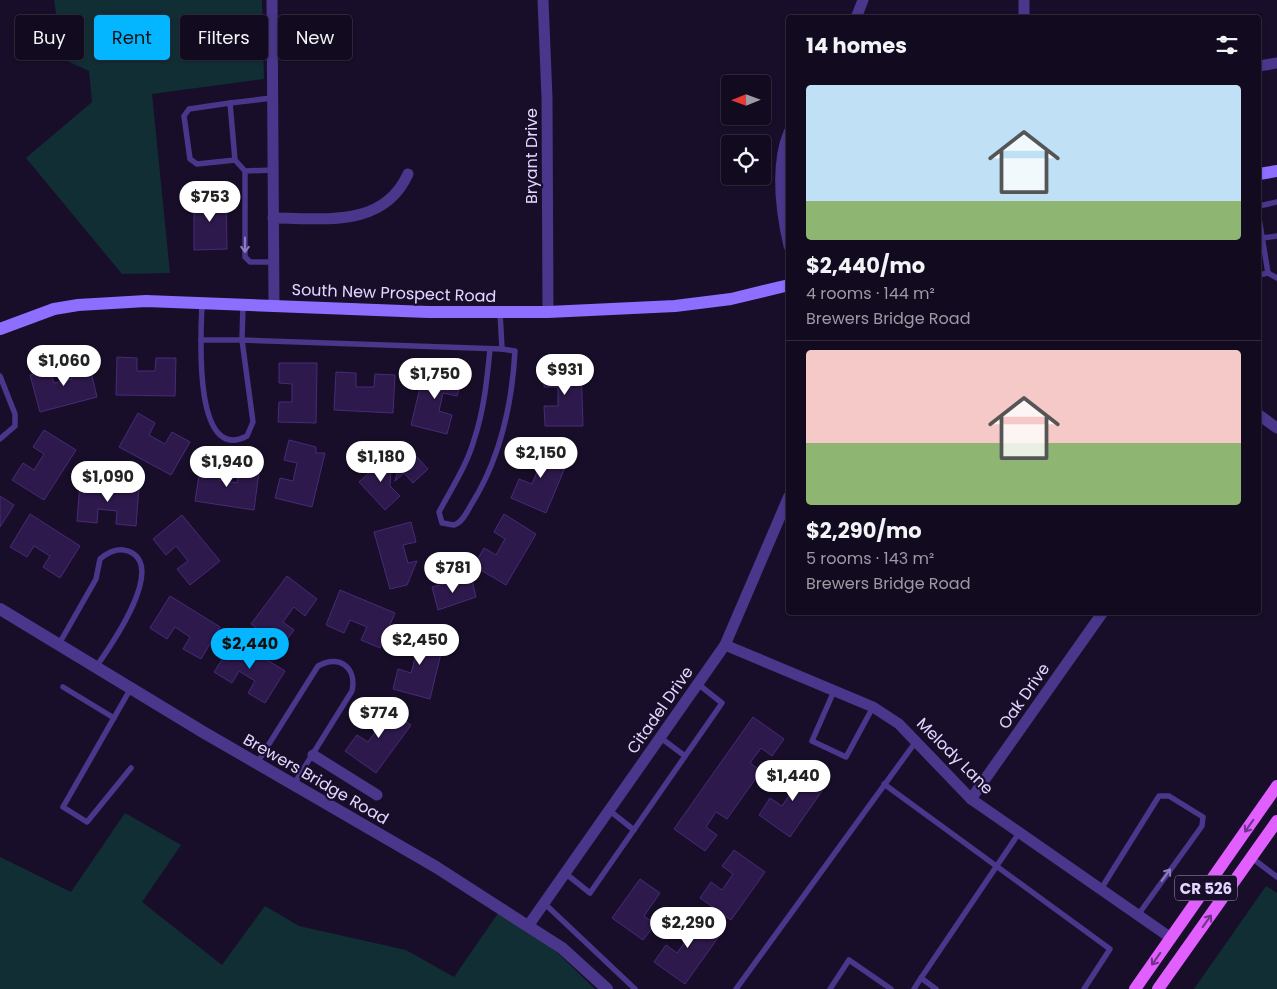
<!DOCTYPE html>
<html lang="en">
<head>
<meta charset="utf-8">
<style>
  body { margin:0; font-family:Poppins,sans-serif; background:#1b1328; color:#f1f3f6; height:100vh; display:flex; flex-direction:column; font-size:19px; white-space:nowrap }
  * { box-sizing:border-box; margin:0 }
  p { font-size:16px; color:#9c9aa4 }
  .icon { flex:none; width:28px; height:28px; fill:none; stroke:currentColor; stroke-width:2; stroke-linecap:round; stroke-linejoin:round }
  .map { position:relative; flex:1; overflow:hidden }
  .drawer { position:absolute; left:786px; top:15px; width:475px; height:600px; display:flex; flex-direction:column; background:#120a1f; border-radius:5px; box-shadow:0 1px 4px #0004,0 0 0 1px #312b3d }
  .drawer>* { flex:none }
  .guide { position:absolute; left:15px; top:15px; width:475px; height:45px; display:flex; gap:10px }
  .needle { width:32px; rotate:269deg }
  .buttons { position:absolute; left:721px; top:75px; display:grid; gap:10px }
  .buttons a { display:grid; place-items:center; width:50px; height:50px; border-radius:5px; background:#120a1f; box-shadow:0 1px 4px #0004,0 0 0 1px #312b3d; font-size:25px }
  .price { position:absolute; translate:-50% -42px; padding:0 11px; border-radius:18px; background:#fff; color:#222; font-size:16px; line-height:32px; filter:drop-shadow(0 1px 2px #0008) }
  .price::after { content:''; position:absolute; left:50%; top:30px; width:15px; height:11px; margin-left:-8px; background:inherit; clip-path:polygon(0 0,100% 0,50% 100%) }
  .price.current { background:#03b6ff; color:#111 }
  ul { padding:0; list-style:none }
  li { display:grid; align-content:center; gap:10px; height:265px; padding:0 20px }
  li+li { border-top:1px solid #312b3d }
  li span { display:grid; place-items:center; height:155px; border-radius:5px; color:#555 }
  li>.icon { margin-inline-start:auto }
  span .icon { width:90px; height:90px; fill:#fffc; stroke-width:1 }
  li b { font-size:21px }
  h2 { display:flex; justify-content:space-between; align-items:center; height:60px; padding:0 20px; font-size:21px }
  .chip { padding:0 18px; border-radius:5px; background:#120a1f; box-shadow:0 1px 4px #0004,0 0 0 1px #312b3d; font-size:18px; line-height:45px }
  .chip.current { background:#03b6ff; color:#111 }
  .map>svg:first-child { display:block }
  .green { fill:#112e34 }
  .building { fill:#2d194b; stroke:#482a79 }
  .lines { fill:none; stroke-linecap:round; stroke-linejoin:round }
  .service { stroke:#4a368b; stroke-width:5.5 }
  .minor { stroke:#4a368b; stroke-width:11 }
  .tertiary { stroke:#4a368b; stroke-width:12 }
  .secondary { stroke:#8d6eff; stroke-width:12 }
  .primary { stroke:#e15eff; stroke-width:12 }
  .oneway { stroke:#8f7ebf }
  .oneway2 { stroke:#723289 }
  .labels { text-anchor:middle; dominant-baseline:central; stroke-width:4.5; stroke-linejoin:round; paint-order:stroke }
  .shield { fill:#180e29; stroke:#a69bbf; stroke-width:1 }
  .shield-label { font-size:15px; font-weight:bold; fill:#e3d7ff }
  .street-label { font-size:16px; fill:#e3d7ff; stroke:#180e29 }
</style>
</head>
<body>
<div class="map">
<svg width="1277" height="989" viewBox="0 0 1277 989">
  <rect width="100%" height="100%" fill="#180e29"/>
  <g class="green">
    <polygon points="54,0 262,0 264,79 152,94 170,273 122,274 26,158 92,102 89,71 63,59"/>
    <polygon points="125,813 181,845 142,902 222,965 265,906 299,926 406,950 454,977 501,909 531,927 595,989 0,989 0,857 71,892"/>
    <polygon points="1266,886 1277,893 1277,989 1194,989"/>
  </g>
  <g class="building">
    <polygon points="194,197 226,197 227,249 194,250"/>
    <polygon points="117,357 137,358 137,371 155,371 156,358 176,358 175,396 116,395"/>
    <polygon points="88,360 97,397 40,412 30,375 50,370 54,383 72,379 68,365"/>
    <polygon points="279,363 317,363 316,423 278,422 279,402 292,402 292,384 279,383"/>
    <polygon points="581,366 583,426 545,426 544,406 558,406 558,387 544,387 544,367"/>
    <polygon points="425,367 462,377 457,396 443,393 439,411 452,415 447,434 411,425"/>
    <polygon points="336,372 356,373 356,387 374,387 375,374 395,375 393,413 334,410"/>
    <polygon points="138,413 155,423 149,435 165,444 172,432 190,442 171,475 119,447"/>
    <polygon points="44,430 76,450 44,500 12,480 23,463 34,470 44,454 33,447"/>
    <polygon points="289,440 316,447 316,453 325,453 312,507 275,498 280,478 293,481 297,463 284,460"/>
    <polygon points="534,443 569,458 546,513 511,498 519,479 532,484 539,467 526,462"/>
    <polygon points="405,444 428,469 413,483 404,473 395,481"/>
    <polygon points="392,451 390,486 400,496 385,510 359,482"/>
    <polygon points="201,463 221,466 219,480 237,483 239,469 259,472 254,510 195,501"/>
    <polygon points="80,483 139,488 136,526 116,524 117,511 98,509 97,523 77,521"/>
    <polygon points="0,496 14,505 0,527"/>
    <polygon points="30,514 80,546 60,578 43,567 50,556 34,546 27,557 10,547"/>
    <polygon points="504,514 536,534 506,585 474,566 484,548 496,555 505,539 494,532"/>
    <polygon points="182,515 220,561 190,585 177,569 188,561 176,546 166,555 153,539"/>
    <polygon points="411,522 416,542 403,545 408,563 417,561 407,585 390,589 374,532"/>
    <polygon points="287,576 317,599 305,616 294,607 283,622 294,630 281,647 251,624"/>
    <polygon points="472,580 476,597 438,610 432,587 457,581 458,583"/>
    <polygon points="340,590 395,613 380,648 361,640 367,627 350,620 344,633 326,625"/>
    <polygon points="170,596 220,627 201,659 183,649 190,637 175,627 167,639 150,628"/>
    <polygon points="408,632 444,641 430,699 393,689 398,669 411,673 416,655 402,651"/>
    <polygon points="235,640 285,671 265,703 248,693 255,681 239,671 232,683 214,672"/>
    <polygon points="379,703 411,725 376,773 345,751 357,735 368,742 379,727 368,719"/>
    <polygon points="753,717 784,739 772,756 761,748 750,763 761,771 727,819 716,812 706,827 717,835 705,851 674,829"/>
    <polygon points="793,766 824,788 790,837 759,815 770,798 782,806 792,791 781,783"/>
    <polygon points="734,850 765,872 731,920 700,898 711,882 722,890 733,874 722,866"/>
    <polygon points="640,879 660,893 644,916 655,924 643,940 612,918"/>
    <polygon points="689,913 720,935 685,984 654,962 666,945 677,953 688,938 677,930"/>
  </g>
  <g class="lines">
    <g class="service">
      <polyline points="230,103 272,98"/>
      <polyline points="235,160 230,103 189,109 184,116 190,159 197,164 235,160 245,171"/>
      <polyline points="273,170 245,171 245,257 250,262 274,262"/>
      <polyline points="1259,206 1277,202"/>
      <polyline points="1259,218 1268,273 1259,275"/>
      <polyline points="1262,238 1277,236"/>
      <polyline points="1268,273 1277,278"/>
      <path d="M202,303C201,330 192,465 247,436L253,422L242,340L502,349L500,312"/>
      <polyline points="201,340 242,340 243,305"/>
      <path d="M490,349C487,380 484,410 474,440C467,465 451,489 439,512L442,523C445,523 451,525 454,525C462,523 467,512 471,505C500,459 512,405 515,351L502,349"/>
      <polyline points="0,376 15,414 15,426 0,439"/>
      <path d="M59,644L96,579L100,559C108,552 117,547 128,551C168,565 110,647 96,667"/>
      <polyline points="63,687 114,718"/>
      <polyline points="131,688 63,807 87,822 131,768"/>
      <polyline points="834,691 812,741 846,757 873,707"/>
      <polyline points="661,738 685,756"/>
      <path d="M257,763L318,666C340,654 357,668 352,691L294,784"/>
      <polyline points="884,784 1110,949 1084,989"/>
      <polyline points="610,811 634,830"/>
      <polyline points="1252,858 1277,877"/>
      <polyline points="565,873 590,893 722,703 698,684"/>
      <polyline points="1101,889 1159,796 1169,796 1203,817 1202,826 1138,915"/>
      <polyline points="544,903 635,989"/>
      <polyline points="736,989 917,740"/>
      <polyline points="830,989 849,960 891,989"/>
      <polyline points="914,989 921,978"/>
      <polyline points="936,989 921,978 1019,833"/>
    </g>
    <g class="minor">
      <polyline points="272,0 274,306"/>
      <polyline points="543,0 547,98 548,312"/>
      <polyline points="856,18 863,0"/>
      <polyline points="1024,18 1024,0"/>
      <polyline points="1259,66 1277,63"/>
      <path d="M789,132C775,166 781,211 789,246"/>
      <path d="M273,218C323,218 383,229 408,174"/>
      <polyline points="1259,415 1277,428"/>
      <polyline points="725,645 873,707 899,724 971,799 1171,938"/>
      <polyline points="313,755 377,795"/>
      <polyline points="971,799 1103,612"/>
      <polyline points="528,926 725,645 789,496"/>
    </g>
    <polyline class="tertiary" points="0,609 203,732 436,867 562,948 607,989"/>
    <g class="secondary">
      <polyline points="1259,174 1277,171"/>
      <polyline points="0,329 54,309 78,305 146,301 428,312 548,312 675,306 731,299 789,285"/>
    </g>
    <g class="primary">
      <polyline points="1135,989 1277,786"/>
      <polyline points="1158,989 1277,821"/>
    </g>
  </g>
  <defs><path id="oneway-shaft" d="M-6 0H5M1.5-3L5.5 0L1.5 3" fill="none" stroke-width="1.6" stroke-linecap="round" stroke-linejoin="round" transform="scale(1.25)"/></defs>
  <g class="oneway">
    <use href="#oneway-shaft" transform="translate(245 245) rotate(90)"/>
    <use href="#oneway-shaft" transform="translate(1166 875) rotate(-54)"/>
  </g>
  <g class="oneway2">
    <use href="#oneway-shaft" transform="translate(1249 826) rotate(125)"/>
    <use href="#oneway-shaft" transform="translate(1207 921) rotate(-54)"/>
    <use href="#oneway-shaft" transform="translate(1156 959) rotate(125)"/>
  </g>
  <g class="labels">
    <rect class="shield" x="1175" y="875.5" width="62" height="25" rx="4"/>
    <g class="shield-label">
      <text x="1206" y="888">CR 526</text>
    </g>
    <g class="street-label">
      <text transform="translate(531 156) rotate(-90)">Bryant Drive</text>
      <text transform="translate(394 293) rotate(2)">South New Prospect Road</text>
      <text transform="translate(1024 696) rotate(-55)">Oak Drive</text>
      <text transform="translate(660 710) rotate(-55)">Citadel Drive</text>
      <text transform="translate(955 756) rotate(45)">Melody Lane</text>
      <text transform="translate(316 779) rotate(30)">Brewers Bridge Road</text>
    </g>
  </g>
</svg>
<div class="buttons">
<a><svg class="needle" viewBox="-14 -14 28 28"><path d="M0-13l5 13h-10z" fill="#e53935"/><path d="M0 13l5-13h-10z" fill="#9c9aa4"/></svg></a>
<a><svg class="icon" aria-label="locate" viewBox="0 0 24 24"><circle cx="12" cy="12" r="6"/><path d="M12 2v4M12 18v4M2 12h4M18 12h4"/></svg></a>
</div>
<b class="price" style="left:210px;top:223px">$753</b>
<b class="price" style="left:64px;top:387px">$1,060</b>
<b class="price" style="left:565px;top:396px">$931</b>
<b class="price" style="left:435px;top:400px">$1,750</b>
<b class="price" style="left:541px;top:479px">$2,150</b>
<b class="price" style="left:381px;top:483px">$1,180</b>
<b class="price" style="left:227px;top:488px">$1,940</b>
<b class="price" style="left:108px;top:503px">$1,090</b>
<b class="price" style="left:453px;top:594px">$781</b>
<b class="price" style="left:420px;top:666px">$2,450</b>
<b class="price current" style="left:250px;top:670px">$2,440</b>
<b class="price" style="left:379px;top:739px">$774</b>
<b class="price" style="left:793px;top:802px">$1,440</b>
<b class="price" style="left:688px;top:949px">$2,290</b>
<div class="guide">
<a class="chip">Buy</a>
<a class="chip current">Rent</a>
<a class="chip">Filters</a>
<a class="chip">New</a>
</div>
<section class="drawer">
<h2>14 homes<svg class="icon" aria-label="filters" viewBox="0 0 24 24"><path d="M4 7h16M4 17h16"/><circle cx="9" cy="7" r="2"/><circle cx="15" cy="17" r="2"/></svg></h2>
<ul>
<li><span style="background:linear-gradient(#bfe0f5 75%,#8fb573 0)"><svg class="icon" aria-label="home" viewBox="0 0 24 24"><path d="M3 11l9-7 9 7M6 9v11h12V9"/></svg></span><div><b>$2,440/mo</b><p>4 rooms · 144 m²</p><p>Brewers Bridge Road</p></div></li>
<li><span style="background:linear-gradient(#f6c9c9 60%,#8fb573 0)"><svg class="icon" aria-label="home" viewBox="0 0 24 24"><path d="M3 11l9-7 9 7M6 9v11h12V9"/></svg></span><div><b>$2,290/mo</b><p>5 rooms · 143 m²</p><p>Brewers Bridge Road</p></div></li>
</ul>
</section>
</div>
</body>
</html>
